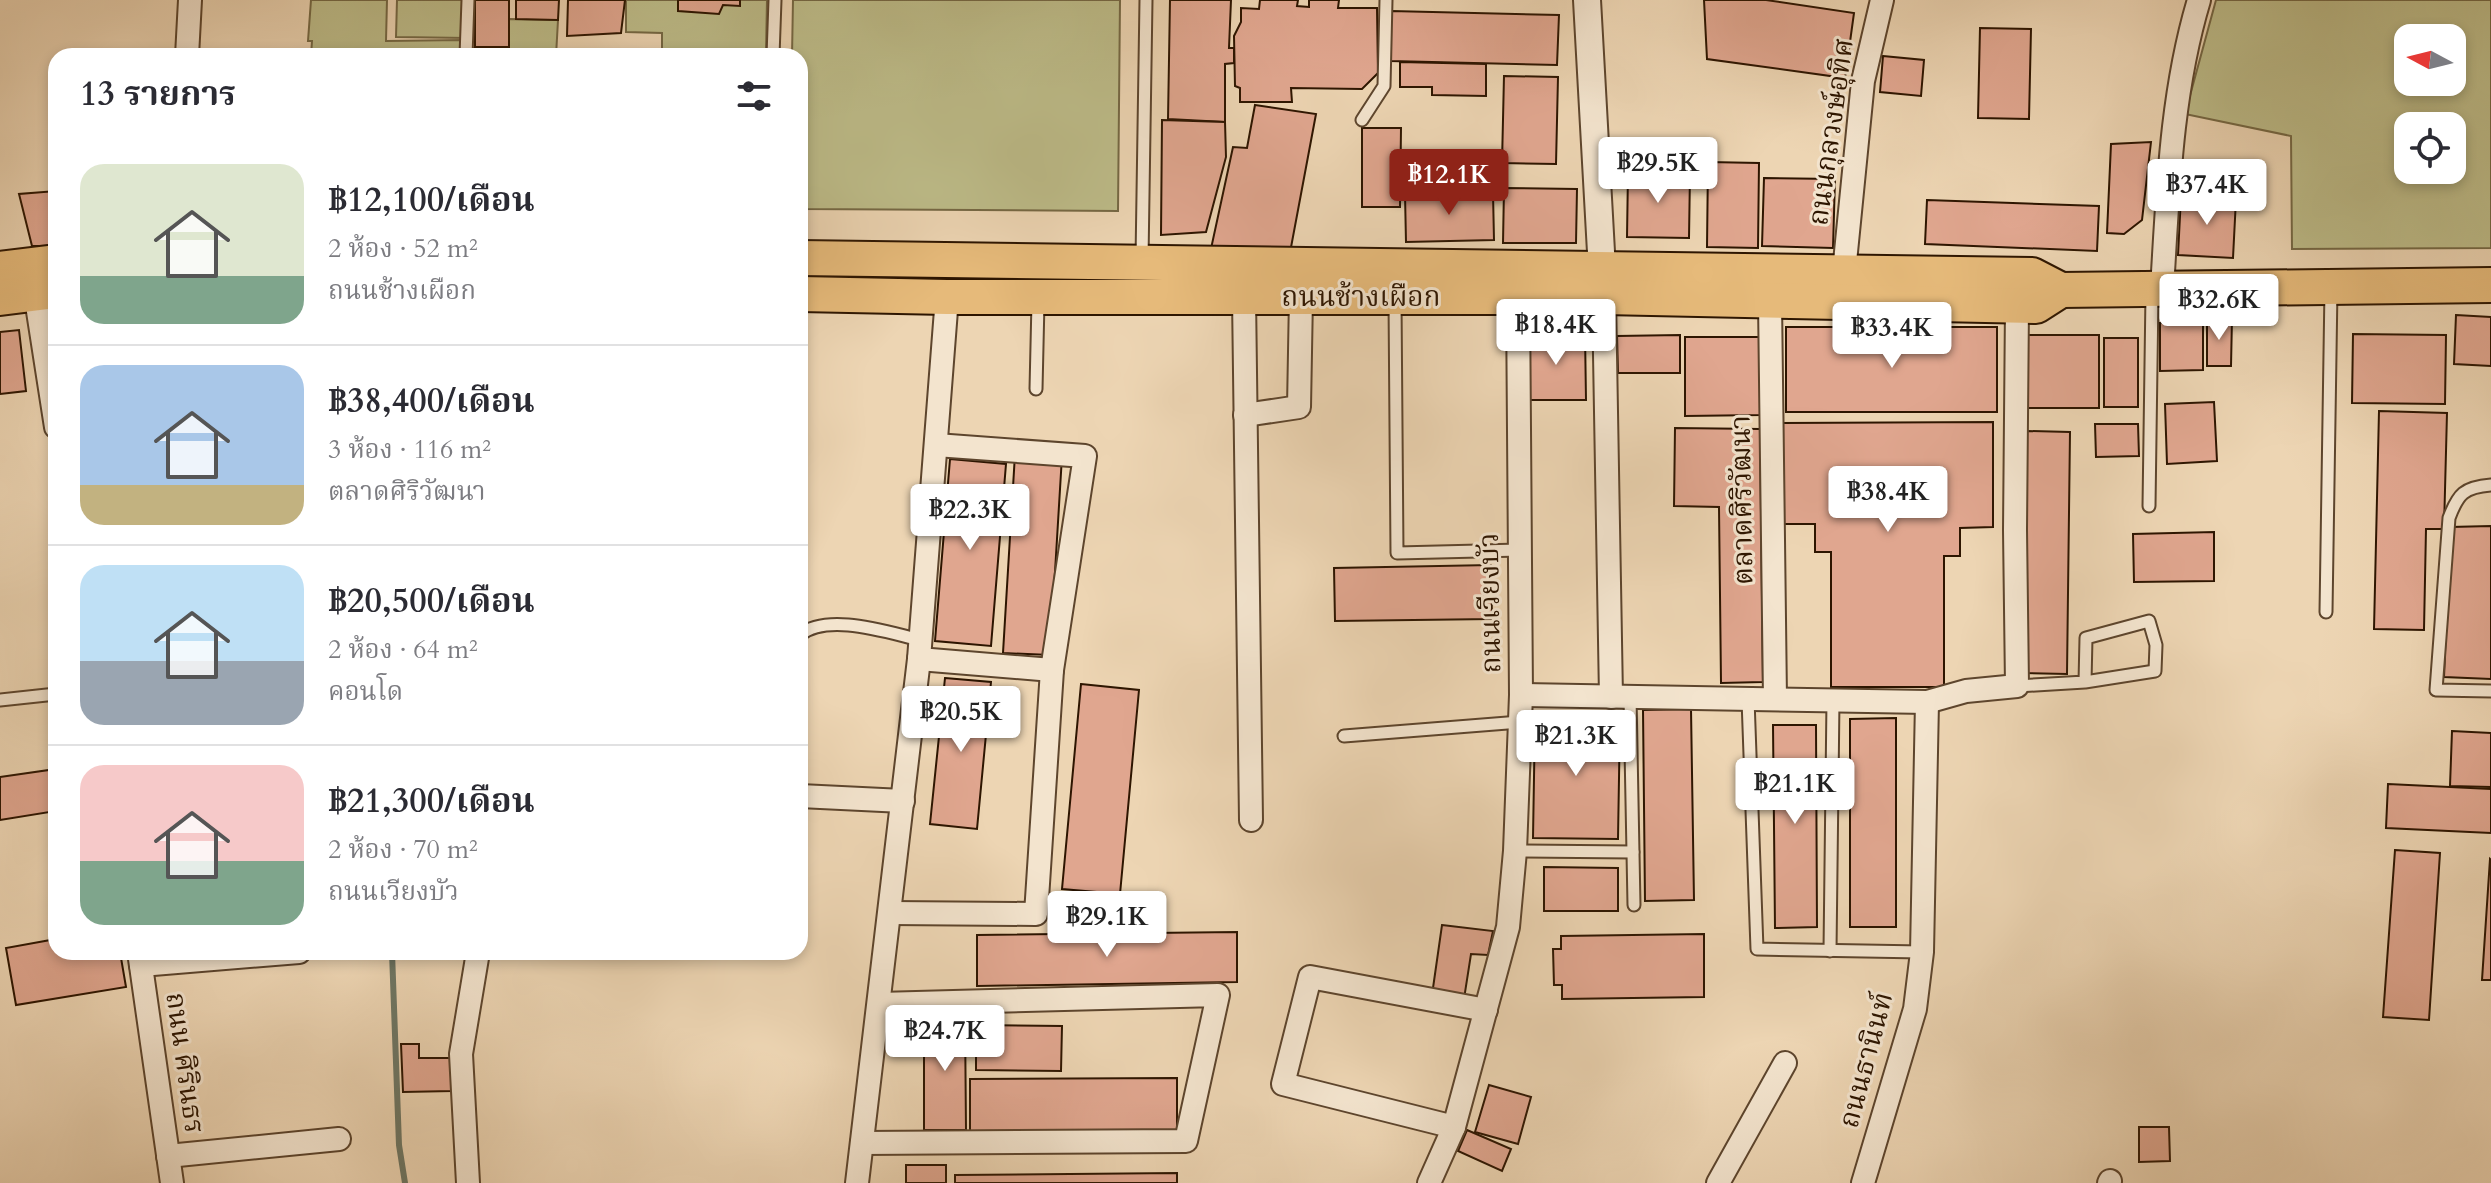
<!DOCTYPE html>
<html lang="th">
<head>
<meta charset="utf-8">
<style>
  body { margin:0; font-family:Cardo,"Noto Serif Thai",serif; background:#f7f7f7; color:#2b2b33; height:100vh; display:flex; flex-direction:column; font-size:30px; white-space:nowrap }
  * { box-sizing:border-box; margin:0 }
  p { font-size:26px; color:#7c7c81 }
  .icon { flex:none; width:44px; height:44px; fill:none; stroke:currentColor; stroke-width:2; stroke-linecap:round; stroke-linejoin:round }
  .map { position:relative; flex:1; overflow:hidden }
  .panel { position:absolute; left:48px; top:48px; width:760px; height:912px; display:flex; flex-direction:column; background:#fff; border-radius:24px; box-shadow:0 4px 12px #0003 }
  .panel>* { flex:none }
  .needle { width:52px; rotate:277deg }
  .controls { position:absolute; left:2394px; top:24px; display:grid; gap:16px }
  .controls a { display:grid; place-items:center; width:72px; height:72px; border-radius:16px; background:#fff; box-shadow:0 4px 12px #0003; font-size:40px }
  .price { position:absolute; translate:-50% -68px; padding:0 18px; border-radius:8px; background:#fff; color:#222; font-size:26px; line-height:52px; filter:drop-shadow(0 2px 4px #0008) }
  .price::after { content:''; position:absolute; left:50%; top:48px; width:24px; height:18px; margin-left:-12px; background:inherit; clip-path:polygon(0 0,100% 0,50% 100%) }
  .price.on { background:#8f2418; color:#fff }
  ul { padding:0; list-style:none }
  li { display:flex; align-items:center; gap:24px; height:200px; padding:0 32px }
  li+li { border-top:2px solid #e1e1e2 }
  li span { display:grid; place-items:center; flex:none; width:224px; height:160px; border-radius:24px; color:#555 }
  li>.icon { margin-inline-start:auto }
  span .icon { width:96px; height:96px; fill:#fffc; stroke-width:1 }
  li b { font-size:34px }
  h2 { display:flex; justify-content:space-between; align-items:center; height:96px; padding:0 32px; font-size:34px }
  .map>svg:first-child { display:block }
  .green { fill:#bdbc89; stroke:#756844; stroke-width:2; fill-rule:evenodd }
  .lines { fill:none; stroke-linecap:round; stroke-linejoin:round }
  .stream { stroke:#6e7765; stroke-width:6 }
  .building { fill:#e0a68f; stroke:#2d1500; stroke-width:2 }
  .service-casing { stroke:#5d452d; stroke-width:15 }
  .minor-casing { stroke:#5d452d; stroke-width:26 }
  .tertiary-casing { stroke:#5d452d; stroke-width:30 }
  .primary-casing { stroke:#2d1500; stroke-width:38 }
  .service { stroke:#f3e4ce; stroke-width:11 }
  .minor { stroke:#f3e4ce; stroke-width:22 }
  .tertiary { stroke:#f3e4ce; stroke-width:26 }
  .primary { stroke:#e6ba7a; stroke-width:34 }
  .labels { text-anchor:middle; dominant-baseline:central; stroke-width:6; stroke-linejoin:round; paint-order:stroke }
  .street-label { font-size:28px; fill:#2d1500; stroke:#f3e4ce }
</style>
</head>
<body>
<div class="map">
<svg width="2491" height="1183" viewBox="0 0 2491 1183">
  <rect width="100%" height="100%" fill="#edd5b3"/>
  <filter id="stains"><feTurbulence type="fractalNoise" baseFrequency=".0025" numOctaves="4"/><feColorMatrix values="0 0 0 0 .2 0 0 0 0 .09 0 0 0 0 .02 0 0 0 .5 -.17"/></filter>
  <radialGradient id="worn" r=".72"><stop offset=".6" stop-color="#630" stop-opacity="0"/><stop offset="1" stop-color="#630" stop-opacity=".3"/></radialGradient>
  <g class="green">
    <polygon points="311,0 387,0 386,41 462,40 462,56 311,56 312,41 308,41"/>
    <polygon points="397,0 468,0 467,38 396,37"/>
    <polygon points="626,0 767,0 766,51 716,49 715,56 662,56 662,33 626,32"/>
    <polygon points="793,0 1120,0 1118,211 800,209 800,56 792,56"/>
    <path d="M2216,0H2491V248L2292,249L2291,136L2185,114ZM2408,38H2452V82H2408ZM2408,126H2452V170H2408Z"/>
    <polygon points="509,19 558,20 556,56 466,56 466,48 509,47"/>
  </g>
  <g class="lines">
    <polyline class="stream" points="392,952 399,1145 405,1183"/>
  </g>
  <g class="building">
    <rect x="475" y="0" width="34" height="47"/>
    <polygon points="516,0 559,0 558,20 516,19"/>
    <polygon points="568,0 625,0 621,33 567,36"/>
    <polygon points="678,0 740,0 740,6 723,5 719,14 678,11"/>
    <polygon points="1170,0 1231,0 1229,48 1234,48 1234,63 1225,64 1225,122 1168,119"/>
    <polygon points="1260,0 1298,0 1297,6 1309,7 1309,0 1339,0 1338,8 1377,8 1378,73 1362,89 1291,88 1292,102 1240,102 1240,88 1235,86 1234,36 1241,22 1241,8 1259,9"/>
    <polygon points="1704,0 1766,0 1854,13 1845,78 1707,59"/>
    <polygon points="1391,11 1559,15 1557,65 1390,61"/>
    <polygon points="1980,28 2031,29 2029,119 1978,118"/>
    <polygon points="1883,56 1924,60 1921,96 1880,92"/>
    <polygon points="1400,62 1486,64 1486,96 1432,95 1432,87 1400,87"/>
    <polygon points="1504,76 1558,77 1556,164 1502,163"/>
    <polygon points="1255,105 1316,114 1289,258 1209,258 1233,147 1247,148"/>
    <polygon points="1162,120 1225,122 1226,157 1206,232 1161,235"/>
    <polygon points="1362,128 1401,128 1400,207 1362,207"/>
    <polygon points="2151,142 2142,220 2124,234 2107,233 2111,144"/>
    <polygon points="1708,162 1759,163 1758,248 1707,247"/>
    <polygon points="1628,172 1690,173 1689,238 1627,237"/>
    <polygon points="1764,178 1835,179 1833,248 1762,246"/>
    <polygon points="1504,188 1577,189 1576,243 1503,243"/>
    <polygon points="56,191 56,246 32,246 19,194"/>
    <polygon points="1493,193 1494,240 1406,242 1405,194"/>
    <polygon points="2181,196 2236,199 2233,258 2178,255"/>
    <polygon points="1927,200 2099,206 2097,251 1925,244"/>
    <polygon points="2456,315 2491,317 2491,366 2454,364"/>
    <polygon points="2207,317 2232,318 2231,366 2207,366"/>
    <polygon points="2203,322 2203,370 2160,371 2160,323"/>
    <rect x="1786" y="327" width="211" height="85"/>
    <polygon points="19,330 26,391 0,394 0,332"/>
    <polygon points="1526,333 1585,333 1586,400 1526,400"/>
    <polygon points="2353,334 2446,335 2445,404 2352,403"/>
    <polygon points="1680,335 1680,373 1618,373 1617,336"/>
    <rect x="2026" y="335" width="73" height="73"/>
    <polygon points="1685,337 1760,337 1761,415 1685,416"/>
    <rect x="2104" y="338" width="34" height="69"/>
    <polygon points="2214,402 2217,461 2167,464 2165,404"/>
    <polygon points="2379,411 2447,413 2444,529 2426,529 2424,630 2374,629"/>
    <polygon points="1993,422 1993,527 1960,528 1960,556 1944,556 1944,687 1831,687 1831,552 1815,552 1815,524 1782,524 1782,423"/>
    <polygon points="2095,424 2138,424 2139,456 2096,457"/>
    <polygon points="1675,428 1760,429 1763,682 1721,683 1719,507 1674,506"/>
    <polygon points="2027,431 2070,432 2067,674 2024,673"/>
    <polygon points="1015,454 1062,456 1050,655 1003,653"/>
    <polygon points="950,459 1006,464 991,646 935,641"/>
    <polygon points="2491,526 2491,679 2444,677 2450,527"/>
    <polygon points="2214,532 2214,581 2134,582 2133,534"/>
    <polygon points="1491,565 1492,619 1335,621 1334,568"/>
    <polygon points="945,678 991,682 977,829 930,824"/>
    <polygon points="1081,684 1139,690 1120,894 1062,889"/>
    <polygon points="1691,709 1694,900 1645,901 1643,710"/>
    <polygon points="1535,717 1620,718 1618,839 1533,838"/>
    <polygon points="1896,718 1896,927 1850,927 1850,719"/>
    <polygon points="1773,725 1816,725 1817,927 1775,928"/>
    <polygon points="2452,731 2491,733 2491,787 2450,786"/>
    <polygon points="56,769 56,811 0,820 0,777"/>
    <polygon points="2388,784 2491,789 2491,833 2386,828"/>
    <polygon points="2395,850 2440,853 2429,1020 2383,1017"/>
    <polygon points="2490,859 2491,860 2491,980 2482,980"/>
    <polygon points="1544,867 1618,868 1618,911 1544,911"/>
    <polygon points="1442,925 1493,931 1488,955 1471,954 1464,999 1432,995"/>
    <polygon points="1237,932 1237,982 977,986 977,935"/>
    <polygon points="1704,934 1704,997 1562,999 1562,985 1554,985 1553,949 1561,949 1561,936"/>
    <polygon points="56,939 56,952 120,952 126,987 16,1005 6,948"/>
    <polygon points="924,1016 965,1016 966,1130 924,1130"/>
    <polygon points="976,1025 1062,1026 1061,1071 976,1070"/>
    <polygon points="401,1044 419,1044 419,1058 452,1058 452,1091 403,1092"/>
    <polygon points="1177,1078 1177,1130 970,1131 970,1079"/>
    <polygon points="1489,1085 1531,1097 1518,1144 1475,1132"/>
    <polygon points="2139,1127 2169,1127 2170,1161 2139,1162"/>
    <polygon points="1467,1130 1511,1149 1502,1171 1458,1151"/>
    <rect x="906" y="1165" width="40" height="18"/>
    <polygon points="1177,1173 1177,1183 955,1183 955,1175"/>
  </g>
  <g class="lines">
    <defs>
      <g id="service">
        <polyline points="466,56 468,0"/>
        <polyline points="773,56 775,0"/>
        <polyline points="1362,120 1384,86 1386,0"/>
        <polyline points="1142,259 1146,0"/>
        <polyline points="1395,300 1397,553 1520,550"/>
        <polyline points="1036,389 1038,302"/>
        <path d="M2491,485C2464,487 2458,494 2449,518L2436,690L2491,691"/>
        <polyline points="2149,506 2152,294"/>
        <polyline points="2326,612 2331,289"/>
        <path d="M800,635C828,612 889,633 921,640"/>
        <polyline points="2017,686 2085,682 2155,671 2156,645 2149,621 2086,638 2085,682"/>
        <polyline points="1630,697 1634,905"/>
        <polyline points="1748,699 1757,949 1922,952"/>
        <polyline points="0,700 56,694"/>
        <polyline points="1344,736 1520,722"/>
        <polyline points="1515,851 1633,852"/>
        <polyline points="1830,951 1833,700"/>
      </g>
      <g id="minor">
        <polyline points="187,56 190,0"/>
        <polyline points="1844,272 1863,81 1882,0"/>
        <path d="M2162,289C2168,192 2171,93 2199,0"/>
        <polyline points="35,292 56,427"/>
        <polyline points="1244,297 1251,820"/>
        <polyline points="1604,297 1611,697"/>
        <polyline points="1770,301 1775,699"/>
        <polyline points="1245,415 1299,407 1301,297"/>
        <polyline points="919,659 1052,670"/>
        <polyline points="1521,695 1927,702 1966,691 2017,686 2015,530 2017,306"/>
        <polyline points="800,796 903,801"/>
        <polyline points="890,913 1036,914 1052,670 1085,456 936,445"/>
        <polyline points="139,952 172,1183"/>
        <polyline points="141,965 299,952"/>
        <polyline points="1454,1127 1283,1084 1310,977 1486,1010"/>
        <polyline points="862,1143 1186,1141 1218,995 879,1004"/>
        <polyline points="168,1156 339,1139"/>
        <polyline points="468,1183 461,1054 478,952"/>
        <polyline points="857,1183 919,659 947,297"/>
        <polyline points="1429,1183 1454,1127 1508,927 1515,851 1521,695 1518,297"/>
        <polyline points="1718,1183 1785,1063"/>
        <polyline points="1863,1183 1915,1009 1922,952 1927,702"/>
        <polyline points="2109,1183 2110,1181"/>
      </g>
      <polyline id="tertiary" points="1587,0 1603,288"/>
      <g id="primary">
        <polyline points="800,258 2032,275 2061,290 2491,285"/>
        <polyline points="0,269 56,262"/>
        <polyline points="800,294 947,297 1604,297 2036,306 2061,290"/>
        <polyline points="0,298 56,291"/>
      </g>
    </defs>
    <use href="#service" class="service-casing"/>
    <use href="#minor" class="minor-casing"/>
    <use href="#tertiary" class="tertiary-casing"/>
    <use href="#primary" class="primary-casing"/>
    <use href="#service" class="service"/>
    <use href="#minor" class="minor"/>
    <use href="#tertiary" class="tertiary"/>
    <use href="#primary" class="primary"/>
  </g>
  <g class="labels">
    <g class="street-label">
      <text transform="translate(1831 132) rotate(-82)">ถนนกุลวงษ์อุทิศ</text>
      <text x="1361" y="297">ถนนช้างเผือก</text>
      <text transform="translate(1742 500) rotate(-91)">ตลาดศิริวัฒนา</text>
      <text transform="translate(1490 603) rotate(-91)">ถนนเวียงบัว</text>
      <text transform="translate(1866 1060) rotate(-75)">ถนนธานินท์</text>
      <text transform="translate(185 1063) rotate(82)">ถนน ศิรินธร</text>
    </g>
  </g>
  <rect width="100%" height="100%" filter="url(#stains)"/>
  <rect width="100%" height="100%" fill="url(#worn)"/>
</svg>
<div class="controls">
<a><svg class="needle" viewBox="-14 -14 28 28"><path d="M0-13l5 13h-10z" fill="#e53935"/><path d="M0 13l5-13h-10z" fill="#7c7c81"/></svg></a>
<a><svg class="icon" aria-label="locate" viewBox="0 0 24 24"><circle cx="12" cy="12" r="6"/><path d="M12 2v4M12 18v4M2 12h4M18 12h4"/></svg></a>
</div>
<b class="price" style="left:1658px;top:205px">฿29.5K</b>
<b class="price on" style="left:1449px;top:217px">฿12.1K</b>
<b class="price" style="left:2207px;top:227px">฿37.4K</b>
<b class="price" style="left:2219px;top:342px">฿32.6K</b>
<b class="price" style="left:1556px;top:367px">฿18.4K</b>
<b class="price" style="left:1892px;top:370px">฿33.4K</b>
<b class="price" style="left:1888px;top:534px">฿38.4K</b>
<b class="price" style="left:970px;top:552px">฿22.3K</b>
<b class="price" style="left:961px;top:754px">฿20.5K</b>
<b class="price" style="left:1576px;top:778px">฿21.3K</b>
<b class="price" style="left:1795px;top:826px">฿21.1K</b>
<b class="price" style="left:1107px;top:959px">฿29.1K</b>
<b class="price" style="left:945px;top:1073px">฿24.7K</b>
<section class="panel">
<h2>13 รายการ<svg class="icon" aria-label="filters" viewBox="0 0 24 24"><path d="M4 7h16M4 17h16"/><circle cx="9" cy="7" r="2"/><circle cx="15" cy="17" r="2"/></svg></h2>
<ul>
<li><span style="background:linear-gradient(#dfe7d0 70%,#7fa58c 0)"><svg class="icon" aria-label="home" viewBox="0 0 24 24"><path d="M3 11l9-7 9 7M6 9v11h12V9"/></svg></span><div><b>฿12,100/เดือน</b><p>2 ห้อง · 52 m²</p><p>ถนนช้างเผือก</p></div></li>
<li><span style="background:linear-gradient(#a9c7e8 75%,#c2b280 0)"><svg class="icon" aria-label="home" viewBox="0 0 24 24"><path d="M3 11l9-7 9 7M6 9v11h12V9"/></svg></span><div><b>฿38,400/เดือน</b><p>3 ห้อง · 116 m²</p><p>ตลาดศิริวัฒนา</p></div></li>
<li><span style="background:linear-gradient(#bfe0f5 60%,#9aa5b1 0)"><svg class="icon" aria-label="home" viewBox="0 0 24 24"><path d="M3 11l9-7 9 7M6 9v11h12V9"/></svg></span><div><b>฿20,500/เดือน</b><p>2 ห้อง · 64 m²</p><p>คอนโด</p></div></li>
<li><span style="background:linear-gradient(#f6c9c9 60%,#7fa58c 0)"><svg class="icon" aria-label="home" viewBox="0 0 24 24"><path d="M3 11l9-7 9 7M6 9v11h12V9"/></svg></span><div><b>฿21,300/เดือน</b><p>2 ห้อง · 70 m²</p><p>ถนนเวียงบัว</p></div></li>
</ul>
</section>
</div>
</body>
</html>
